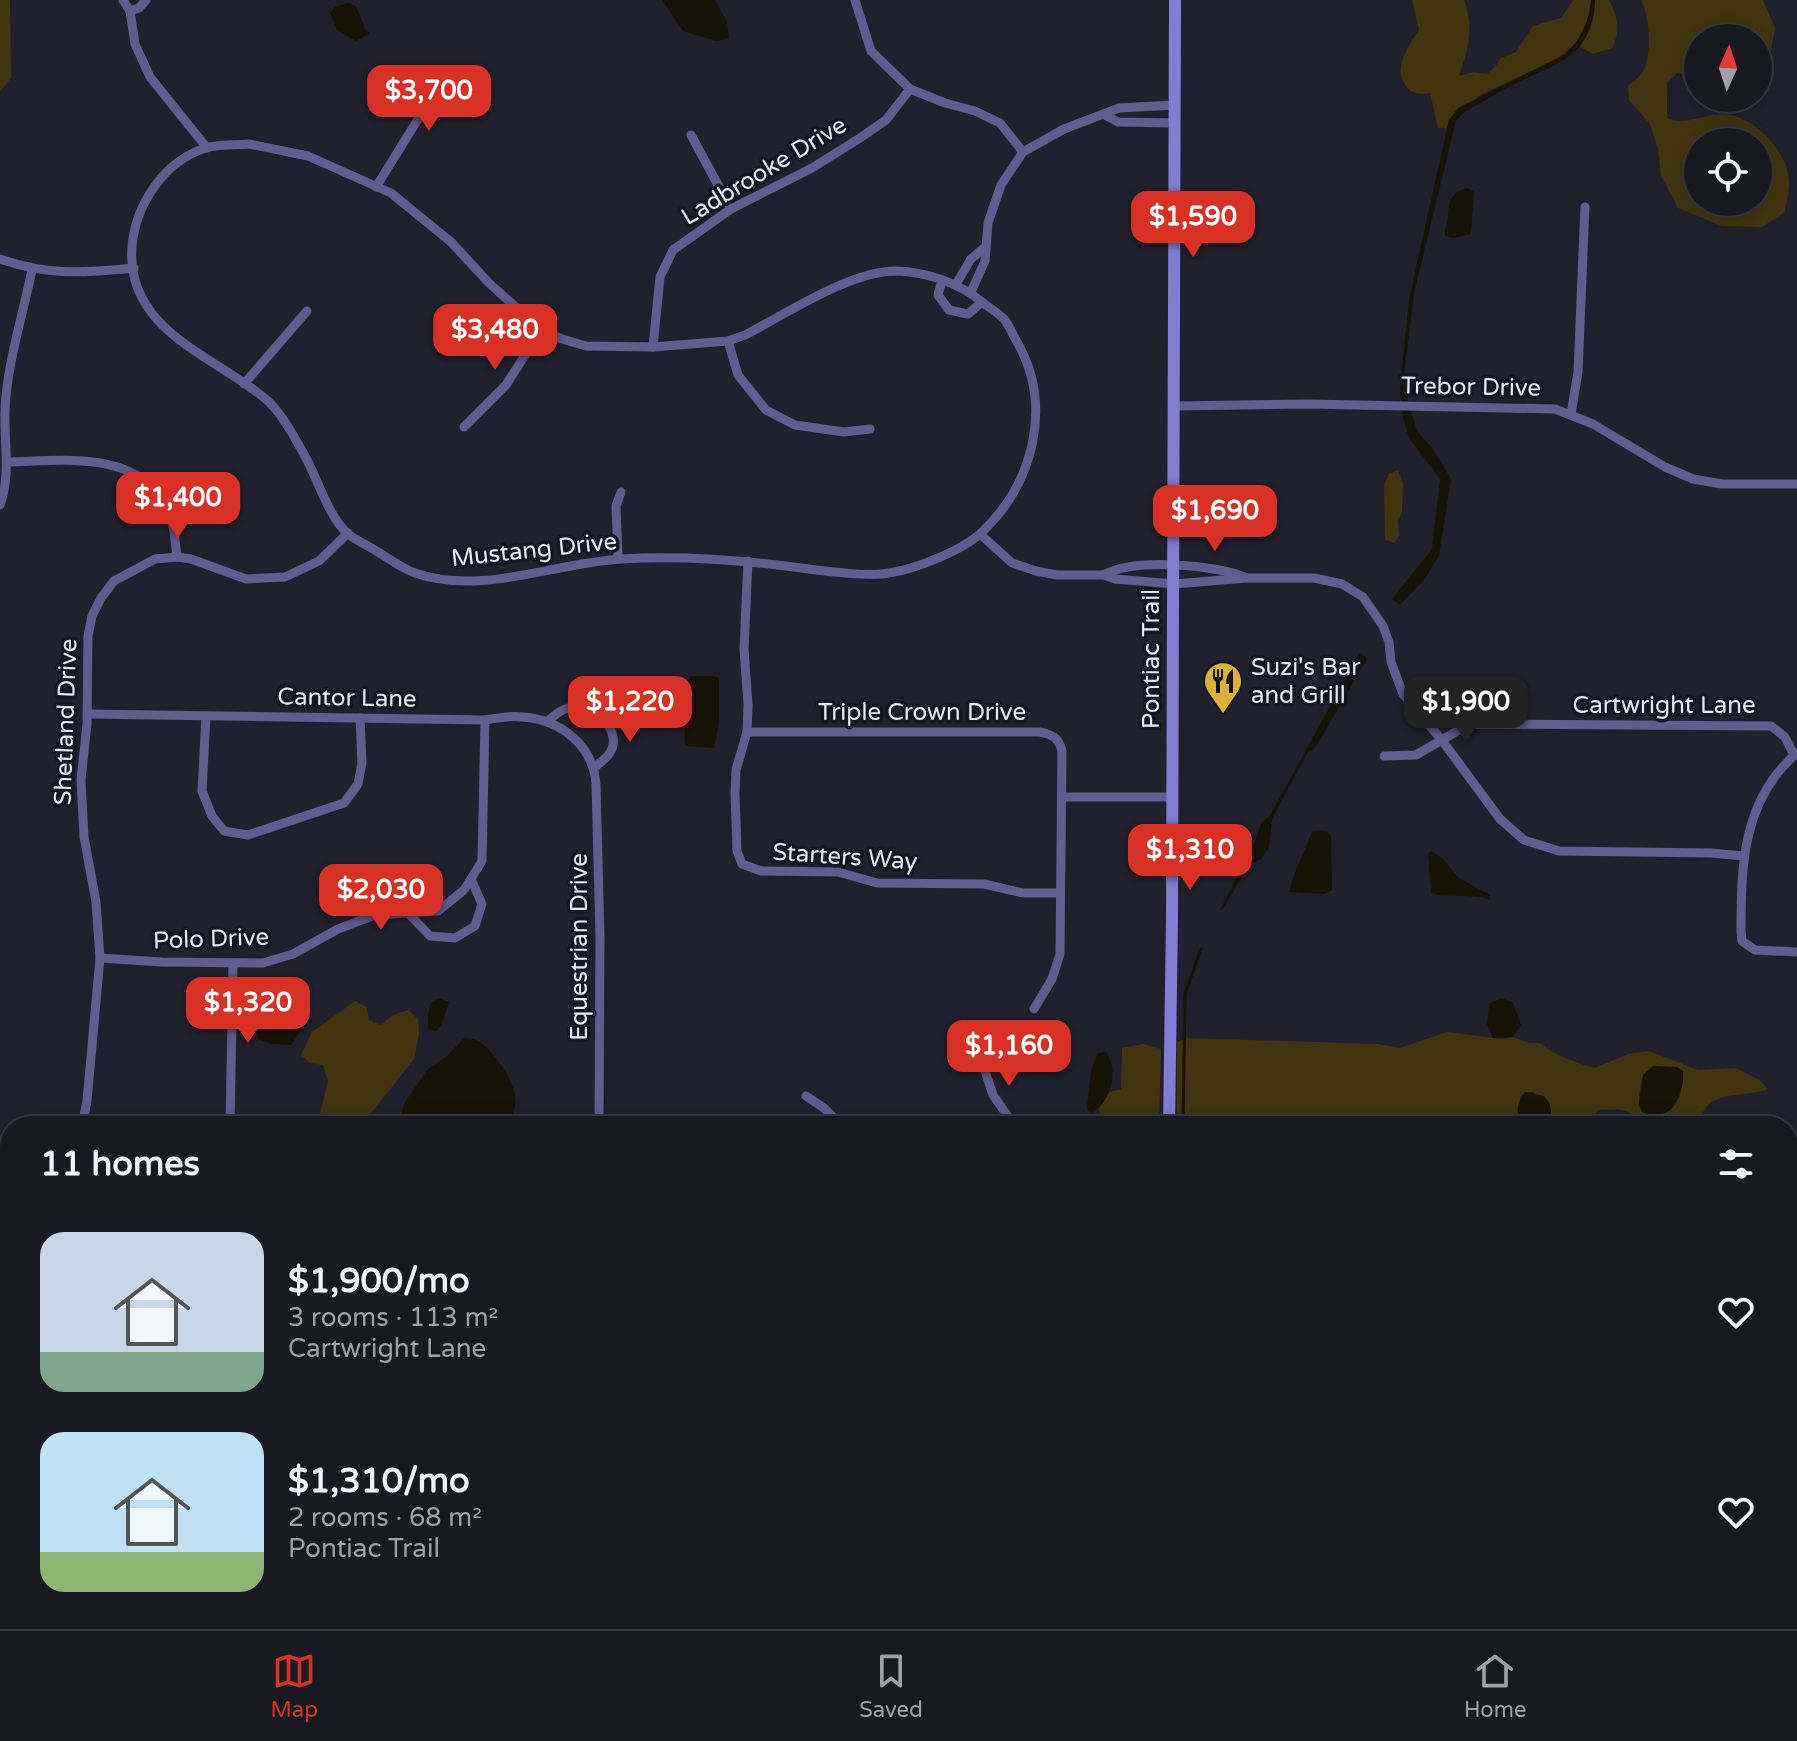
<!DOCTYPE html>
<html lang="en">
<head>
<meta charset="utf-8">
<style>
  body { margin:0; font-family:"Varela Round",sans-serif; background:#26262f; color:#f1f3f6; height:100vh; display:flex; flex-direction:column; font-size:30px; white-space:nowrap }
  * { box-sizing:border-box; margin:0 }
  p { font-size:26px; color:#9fa0a5 }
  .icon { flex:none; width:44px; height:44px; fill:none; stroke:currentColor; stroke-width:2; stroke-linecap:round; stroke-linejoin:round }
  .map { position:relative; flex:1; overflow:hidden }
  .drawer { position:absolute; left:0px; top:1116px; width:1798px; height:514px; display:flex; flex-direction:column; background:#191922; border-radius:32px 32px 0 0; box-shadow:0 4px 20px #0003,0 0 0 2px #373840 }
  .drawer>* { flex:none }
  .needle { width:52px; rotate:3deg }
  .fabs { position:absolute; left:1684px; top:24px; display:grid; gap:16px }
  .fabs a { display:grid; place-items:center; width:88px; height:88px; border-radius:50%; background:#191922; box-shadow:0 4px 20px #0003,0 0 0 2px #373840; font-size:40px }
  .price { position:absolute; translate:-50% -68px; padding:0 18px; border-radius:16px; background:#d93025; color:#fff; font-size:26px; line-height:52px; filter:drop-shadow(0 2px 4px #0008) }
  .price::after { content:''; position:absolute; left:50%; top:48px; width:24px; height:18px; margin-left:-12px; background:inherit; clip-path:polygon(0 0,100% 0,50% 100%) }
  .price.on { background:#222; color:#fff }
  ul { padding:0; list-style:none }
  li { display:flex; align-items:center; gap:24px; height:200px; padding:0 40px }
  li span { display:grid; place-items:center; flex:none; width:224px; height:160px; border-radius:24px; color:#555 }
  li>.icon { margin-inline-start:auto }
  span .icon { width:96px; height:96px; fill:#fffc; stroke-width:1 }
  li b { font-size:34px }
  h2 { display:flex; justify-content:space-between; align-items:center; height:96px; padding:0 40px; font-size:34px }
  .dock { display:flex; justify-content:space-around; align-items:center; height:112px; border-top:2px solid #373840; background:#191922; font-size:22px; color:#9fa0a5 }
  .dock a { display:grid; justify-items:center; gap:4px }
  .dock .on { color:#d93025 }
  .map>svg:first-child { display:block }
  .green { fill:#41340f; fill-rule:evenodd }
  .water { fill:#181407 }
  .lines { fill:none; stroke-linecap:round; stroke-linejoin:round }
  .stream { stroke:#181407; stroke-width:3 }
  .street { stroke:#5f5d90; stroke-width:9 }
  .secondary { stroke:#817dd0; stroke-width:12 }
  .labels { text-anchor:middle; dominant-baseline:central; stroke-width:7; stroke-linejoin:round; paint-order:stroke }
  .street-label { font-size:24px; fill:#e8e8f1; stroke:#171724 }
  .poi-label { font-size:24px; fill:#e8e8f1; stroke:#171724; text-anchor:start }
</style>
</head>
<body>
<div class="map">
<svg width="1797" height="1629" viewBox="0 0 1797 1629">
  <rect width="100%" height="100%" fill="#21212e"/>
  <g class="green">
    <polygon points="0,0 10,0 11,78 0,92"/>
    <path d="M1412,0H1464C1475,29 1468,49 1459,76L1474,72L1487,74L1495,67L1501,58L1516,52L1533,26L1561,18L1573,0H1609C1618,17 1621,30 1612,48L1593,54L1575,44L1559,58L1482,94L1449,120L1447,128H1438L1430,93C1420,95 1412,94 1406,86C1392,69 1409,45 1419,30Z"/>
    <path d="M1641,0H1763L1775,28L1766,79L1758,87V38H1698V77L1677,73L1667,83V118C1687,126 1703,114 1723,114C1753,115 1788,151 1789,181C1790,191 1786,202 1785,212L1762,227L1722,226L1678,208L1661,176L1658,149L1650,124L1629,100L1628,86C1632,82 1640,77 1643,72C1652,55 1650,17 1641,0ZM1698,142H1758V202H1698Z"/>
    <polygon points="1398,470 1403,483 1402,511 1398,520 1399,536 1394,543 1385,540 1384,485 1389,474"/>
    <polygon points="355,1001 367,1007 369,1020 381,1025 393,1015 408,1010 418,1019 419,1034 414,1059 361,1126 317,1126 328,1081 323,1065 310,1063 301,1055 312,1032"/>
    <path d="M1447,1032L1502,1039L1513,1037L1529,1043H1540C1553,1055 1577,1063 1595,1068L1628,1054L1649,1051L1698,1070L1736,1068L1759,1080L1768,1089C1751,1096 1725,1092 1711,1103C1706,1106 1702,1114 1699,1118L1701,1126H1642C1635,1107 1616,1109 1599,1110L1587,1121L1585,1126H1543L1552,1118L1534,1092H1526L1520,1097V1122L1524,1126H1177V1042L1187,1038L1378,1044L1400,1048ZM1653,1066L1680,1096C1677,1101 1674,1108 1669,1111C1661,1117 1644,1117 1640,1107C1637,1098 1641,1085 1643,1075Z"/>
    <polygon points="1143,1044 1161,1049 1159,1126 1103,1126 1099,1109 1109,1092 1121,1089 1122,1048"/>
    <polygon points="905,1620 1081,1620 1068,1629 911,1629"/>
  </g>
  <g class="water">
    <polygon points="662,0 715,0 727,22 729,39 716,41 683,31"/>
    <path d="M1591,0H1595C1593,54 1561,62 1519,82C1500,91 1482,102 1463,113L1456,121L1414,293L1403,384L1417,431L1432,448L1451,479L1439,556L1424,580L1400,605L1392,599L1432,549L1440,479L1409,438L1403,418L1400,387L1409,299L1449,120L1458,108L1566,54C1580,41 1590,19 1591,0Z"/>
    <polygon points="348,3 356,6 365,28 370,33 356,41 337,30 330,13 335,7"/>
    <path d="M1467,188L1474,192L1471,234L1453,238L1445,236C1444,227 1448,223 1448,215C1449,200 1452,192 1467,188Z"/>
    <polygon points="1360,652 1367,659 1315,748 1308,752 1272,819 1269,848 1261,859 1249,865 1223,909 1220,910 1256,840 1261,823 1269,817"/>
    <polygon points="691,676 713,676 719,678 719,724 714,748 685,746 684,688"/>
    <path d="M1318,830L1327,831L1331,836L1332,890L1324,894L1290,892C1288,883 1308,846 1312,831Z"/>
    <path d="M1431,851L1441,857L1459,878L1490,895V900C1473,893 1451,899 1431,893L1428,853Z"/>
    <polygon points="439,998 449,1002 441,1026 436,1031 428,1029 428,1013 431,1002"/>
    <polygon points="1502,998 1513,1003 1521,1025 1513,1037 1493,1038 1487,1024 1489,1004"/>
    <polygon points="296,1018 302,1020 302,1029 291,1045 272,1044 258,1039 258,1027 267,1021"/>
    <path d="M464,1038C478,1037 487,1047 495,1057C512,1078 524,1101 507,1126H387L396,1125L399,1121L405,1102L428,1069L447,1056Z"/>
    <path d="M1106,1051C1119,1071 1112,1101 1091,1113L1087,1109L1091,1071L1097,1054Z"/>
    <path d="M1653,1066L1677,1067L1683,1071C1685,1095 1670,1125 1642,1112L1639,1105L1643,1075Z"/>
    <path d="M1526,1092L1544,1096L1550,1104L1552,1118L1543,1126H1524C1514,1116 1517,1100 1526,1092Z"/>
  </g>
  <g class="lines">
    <polyline class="stream" points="1183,1126 1185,994 1201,949"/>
    <g class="street">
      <polyline points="123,0 130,11 135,44 150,77 207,148"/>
      <polyline points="855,0 871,51 910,89 945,103 975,111 1000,123 1023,152"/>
      <polyline points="130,11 139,8 146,0"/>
      <polyline points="1103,114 1118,122 1175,123"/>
      <polyline points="691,135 731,209"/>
      <path d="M249,144L308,156L391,193L451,242L489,283L541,330L562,339L586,346L653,347L728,341L745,335C786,314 850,271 896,271C927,272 960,283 983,303C990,308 998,313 1004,319C1009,325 1013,335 1017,342C1053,405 1034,482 983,531C964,550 916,569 889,573C862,578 806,568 777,565C726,559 673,556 621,559C554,563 481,596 415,573C402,569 390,559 378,552C369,546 357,541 348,534C328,516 319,482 306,458C296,440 283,415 268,401C217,356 125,332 132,246C136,204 164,161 206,148C219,144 236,145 249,144Z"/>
      <polyline points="376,187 420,116 447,88 476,72"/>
      <path d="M0,259C50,276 82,273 134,268"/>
      <polyline points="942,280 938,295 949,310 968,314 982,302"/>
      <polyline points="956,284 971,259 984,248"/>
      <polyline points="971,292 985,261 988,223 1001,185 1023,152 1064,129 1119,108 1175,105"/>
      <polyline points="728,341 738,375 766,410 795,425 844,432 870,429"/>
      <polyline points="653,347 660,277 673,250 731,209 812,168 860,138 886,120 910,89"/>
      <polyline points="244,384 307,311"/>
      <polyline points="1175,406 1309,404 1555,409 1593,424 1665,467 1693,479 1722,484 1797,484"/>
      <polyline points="1571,414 1578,372 1585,207"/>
      <polyline points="464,427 506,385 541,330"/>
      <path d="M7,462C60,461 138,449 167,507C174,523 175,540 177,557"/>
      <path d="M0,505C11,475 4,443 5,412C6,368 23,314 32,270"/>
      <polyline points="980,534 1012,563 1036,571 1057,575 1104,575 1115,579 1174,584 1247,578 1314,578 1342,584 1363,597 1383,626 1389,642 1391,662 1403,694 1441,739 1500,819 1524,840 1559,851 1711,853 1744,856"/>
      <polyline points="618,559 616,506 621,492"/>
      <polyline points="748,561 744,649 748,705 747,732 736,770 735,793 737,851 742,864 761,871 838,872 877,883 984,884 1023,893 1060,893"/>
      <path d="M1104,575C1133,558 1216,564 1247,578"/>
      <path d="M88,714L485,720C497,718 511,715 523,717C561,720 593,745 596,784L600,937L599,1126"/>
      <polyline points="206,716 202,791 212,816 224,831 248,835 344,803 358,784 362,763 360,718"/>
      <path d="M548,721C556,714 564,707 576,707C597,705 624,734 609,754C606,759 599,763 595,767"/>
      <path d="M747,732H1039C1052,734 1059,738 1062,751L1060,954L1052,979L1034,1009"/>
      <path d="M1797,753C1743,799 1741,864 1741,931L1742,941L1755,950L1797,952"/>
      <polyline points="1384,756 1416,755 1469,724 1771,726 1785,737 1794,755"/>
      <polyline points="1062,797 1172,797"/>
      <polyline points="410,915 430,936 455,938 475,926 482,904 471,879"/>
      <polyline points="100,958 162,962 263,963 293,954 338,929 375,915 438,911 464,890 482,861 485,720"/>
      <polyline points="981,1059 993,1095 1007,1115 1010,1126"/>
      <polyline points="806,1096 824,1108 842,1126"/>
      <polyline points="82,1126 87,1101 100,958 96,902 84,837 81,780 87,724 88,636 92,616 101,598 114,581 155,559 177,557 191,559 246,579 285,577 319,561 348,533"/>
      <polyline points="230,1126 233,964"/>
      <polyline points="1788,1151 1797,1148"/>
      <polyline points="1788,1291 1797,1290"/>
      <polyline points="1788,1412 1797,1413"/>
      <polyline points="1463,1620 1463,1629"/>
      <polyline points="261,1629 263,1620"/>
      <polyline points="835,1629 837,1620"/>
      <polyline points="1569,1629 1569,1620"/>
      <polyline points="1579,1629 1579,1620"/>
    </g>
    <g class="secondary">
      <polyline points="1169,1126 1172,917 1175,0"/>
      <polyline points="1163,1629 1163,1620"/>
    </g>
  </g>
  <defs>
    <symbol id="restaurant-pin" viewBox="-11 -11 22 30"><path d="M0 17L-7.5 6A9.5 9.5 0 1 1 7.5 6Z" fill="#dab333" stroke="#171724"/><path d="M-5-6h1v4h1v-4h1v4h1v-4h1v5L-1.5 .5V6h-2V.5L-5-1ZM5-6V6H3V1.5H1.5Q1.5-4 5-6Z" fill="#111"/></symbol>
  </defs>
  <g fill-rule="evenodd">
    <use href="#restaurant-pin" x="1201" y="659" width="44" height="60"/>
  </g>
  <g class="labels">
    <g class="street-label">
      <text transform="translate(764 171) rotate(-31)">Ladbrooke Drive</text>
      <text transform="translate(1471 387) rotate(1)">Trebor Drive</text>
      <text transform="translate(534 550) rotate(-6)">Mustang Drive</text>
      <text transform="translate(1151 659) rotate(-90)">Pontiac Trail</text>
      <text transform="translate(347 698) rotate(1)">Cantor Lane</text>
      <text x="1664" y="705">Cartwright Lane</text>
      <text x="922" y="712">Triple Crown Drive</text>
      <text transform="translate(66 722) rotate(-88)">Shetland Drive</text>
      <text transform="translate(845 857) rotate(4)">Starters Way</text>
      <text transform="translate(211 939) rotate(-2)">Polo Drive</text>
      <text transform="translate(579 947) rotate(-90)">Equestrian Drive</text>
    </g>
    <g class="poi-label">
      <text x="1251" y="667">Suzi's Bar<tspan x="1251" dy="28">and Grill</tspan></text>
    </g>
  </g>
</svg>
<div class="fabs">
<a><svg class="needle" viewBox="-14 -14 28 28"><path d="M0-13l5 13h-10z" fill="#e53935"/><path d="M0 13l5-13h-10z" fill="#9fa0a5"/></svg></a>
<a><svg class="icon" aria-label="locate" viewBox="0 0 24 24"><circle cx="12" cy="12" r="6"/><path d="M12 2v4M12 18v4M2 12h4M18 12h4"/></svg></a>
</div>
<b class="price" style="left:429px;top:133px">$3,700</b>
<b class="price" style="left:1193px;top:259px">$1,590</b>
<b class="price" style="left:495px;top:372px">$3,480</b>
<b class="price" style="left:178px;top:540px">$1,400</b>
<b class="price" style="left:1215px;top:553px">$1,690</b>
<b class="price" style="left:630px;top:744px">$1,220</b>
<b class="price on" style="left:1466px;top:744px">$1,900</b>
<b class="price" style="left:1190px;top:892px">$1,310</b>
<b class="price" style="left:381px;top:932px">$2,030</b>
<b class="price" style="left:248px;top:1045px">$1,320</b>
<b class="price" style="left:1009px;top:1088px">$1,160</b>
<section class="drawer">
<h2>11 homes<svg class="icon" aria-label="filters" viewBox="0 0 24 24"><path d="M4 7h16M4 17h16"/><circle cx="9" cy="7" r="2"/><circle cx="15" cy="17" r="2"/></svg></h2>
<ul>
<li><span style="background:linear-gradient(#c9d6e8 75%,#7fa58c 0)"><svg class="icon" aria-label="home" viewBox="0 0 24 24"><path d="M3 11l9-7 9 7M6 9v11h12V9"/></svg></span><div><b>$1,900/mo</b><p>3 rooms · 113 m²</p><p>Cartwright Lane</p></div><svg class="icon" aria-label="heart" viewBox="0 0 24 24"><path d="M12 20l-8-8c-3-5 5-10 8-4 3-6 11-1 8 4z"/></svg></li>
<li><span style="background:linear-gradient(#bfe0f5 75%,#8fb573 0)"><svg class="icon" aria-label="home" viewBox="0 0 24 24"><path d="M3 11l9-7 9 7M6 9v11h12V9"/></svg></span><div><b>$1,310/mo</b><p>2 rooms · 68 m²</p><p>Pontiac Trail</p></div><svg class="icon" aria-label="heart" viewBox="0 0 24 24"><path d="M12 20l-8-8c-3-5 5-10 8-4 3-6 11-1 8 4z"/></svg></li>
</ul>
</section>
</div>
<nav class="dock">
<a class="on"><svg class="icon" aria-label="map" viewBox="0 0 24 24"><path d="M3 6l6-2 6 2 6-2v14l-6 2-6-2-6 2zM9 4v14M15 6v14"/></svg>Map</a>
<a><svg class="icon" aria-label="saved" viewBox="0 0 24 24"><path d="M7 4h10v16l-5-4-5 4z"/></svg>Saved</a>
<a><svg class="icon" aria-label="home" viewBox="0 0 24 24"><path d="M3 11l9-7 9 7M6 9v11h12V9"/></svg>Home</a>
</nav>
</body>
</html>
